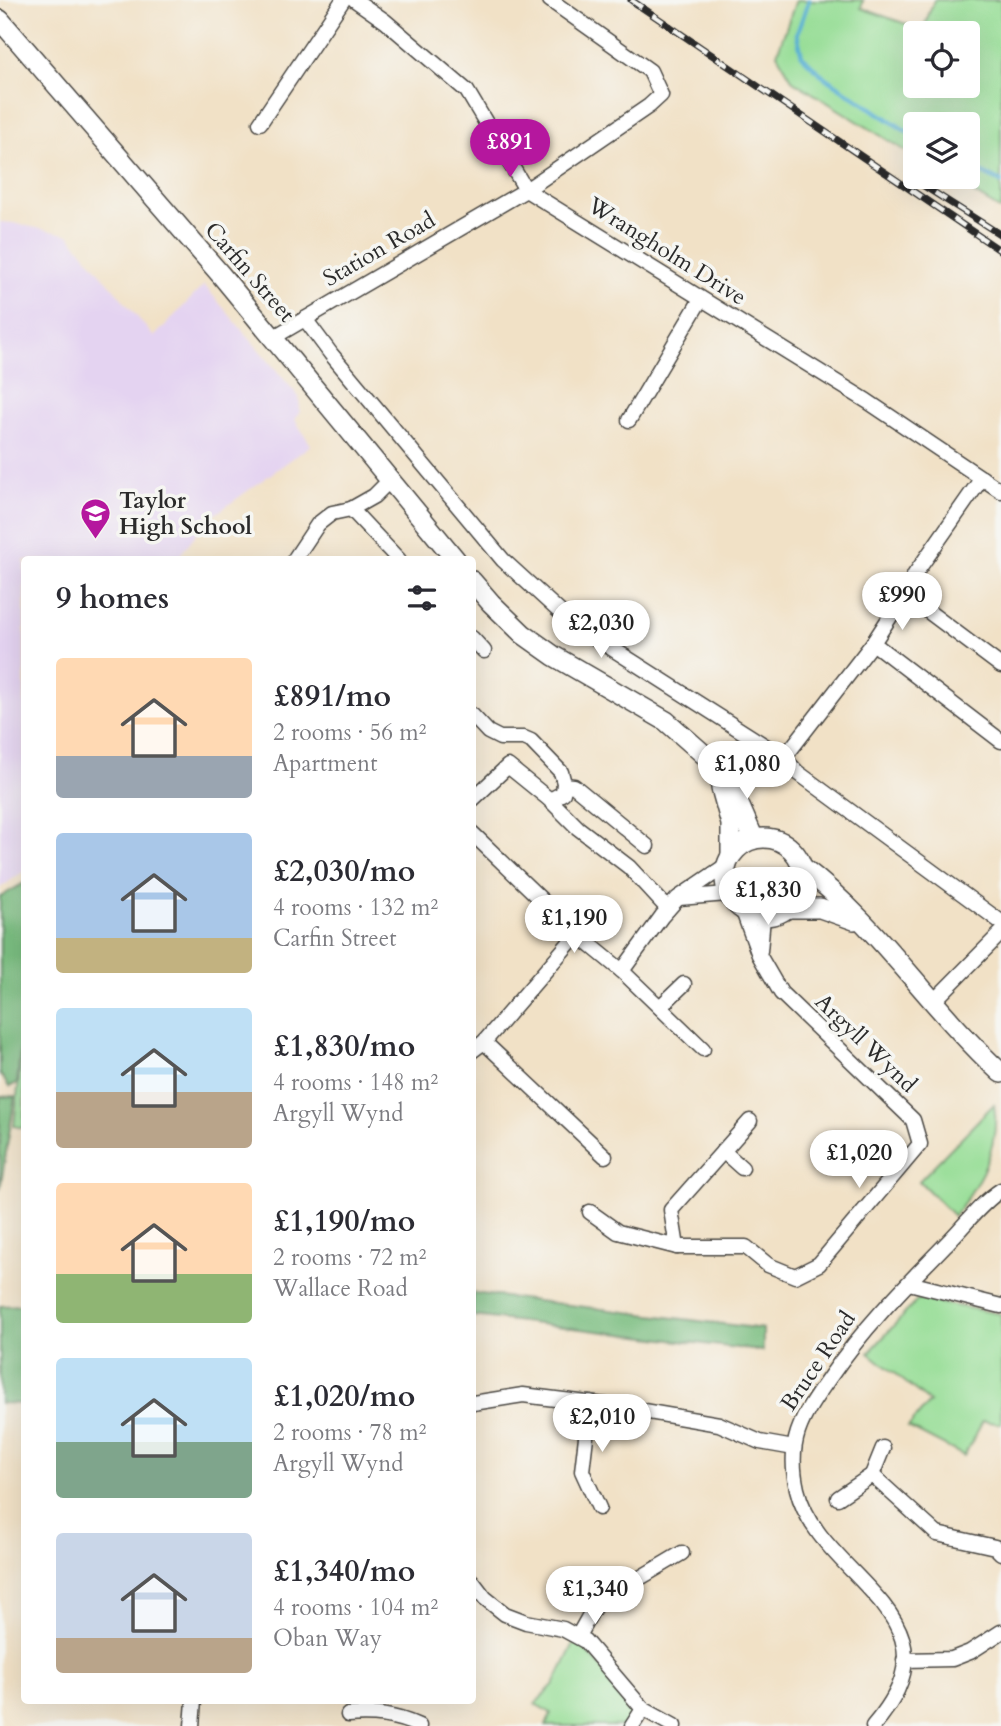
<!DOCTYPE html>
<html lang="en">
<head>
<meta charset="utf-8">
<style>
  body { margin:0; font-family:Cardo,serif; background:#f2f2f3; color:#2b2b33; height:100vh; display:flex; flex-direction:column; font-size:26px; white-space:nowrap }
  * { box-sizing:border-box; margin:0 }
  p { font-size:23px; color:#7c7c81 }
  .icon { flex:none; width:38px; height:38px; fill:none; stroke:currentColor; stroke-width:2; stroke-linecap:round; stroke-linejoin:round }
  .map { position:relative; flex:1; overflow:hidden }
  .drawer { position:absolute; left:21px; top:556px; width:455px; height:1148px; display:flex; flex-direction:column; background:#fff; border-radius:7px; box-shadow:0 7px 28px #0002 }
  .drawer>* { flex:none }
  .controls { position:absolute; left:903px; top:21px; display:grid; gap:14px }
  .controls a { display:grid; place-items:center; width:77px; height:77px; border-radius:7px; background:#fff; box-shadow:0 7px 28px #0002; font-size:35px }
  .price { position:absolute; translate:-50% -60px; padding:0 16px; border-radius:24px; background:#fff; color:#222; font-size:23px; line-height:46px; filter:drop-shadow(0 2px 4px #0008) }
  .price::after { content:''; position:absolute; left:50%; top:42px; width:21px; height:16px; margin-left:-10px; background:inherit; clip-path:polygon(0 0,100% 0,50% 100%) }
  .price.on { background:#b5179e; color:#fff }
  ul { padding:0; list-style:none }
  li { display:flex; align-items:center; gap:21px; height:175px; padding:0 35px }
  li span { display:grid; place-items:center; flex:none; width:196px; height:140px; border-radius:7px; color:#555 }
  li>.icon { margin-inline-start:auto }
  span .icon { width:84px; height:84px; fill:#fffc; stroke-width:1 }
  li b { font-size:30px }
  h2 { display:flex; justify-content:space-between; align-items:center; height:84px; padding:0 35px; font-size:30px }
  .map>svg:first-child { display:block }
  .built { fill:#e4d3f1 }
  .green { fill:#99de98; stroke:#628462; stroke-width:2; fill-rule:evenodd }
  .forest { fill:#7abd80; stroke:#527456; stroke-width:2 }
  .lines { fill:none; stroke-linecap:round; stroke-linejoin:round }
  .stream { stroke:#56afd4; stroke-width:4.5 }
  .minor-casing { stroke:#494642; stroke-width:17 }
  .secondary-casing { stroke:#494642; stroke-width:22 }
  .minor { stroke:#fff; stroke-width:14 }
  .secondary { stroke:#fff; stroke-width:19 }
  .rail-casing { stroke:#2b2b2b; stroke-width:7 }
  .rail { stroke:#f6f6f2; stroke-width:4.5; stroke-dasharray:13; stroke-linecap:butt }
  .labels { text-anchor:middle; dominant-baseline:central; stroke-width:7; stroke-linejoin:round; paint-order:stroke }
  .street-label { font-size:23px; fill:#2b2b2b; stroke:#f6f6f2 }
  .poi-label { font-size:23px; font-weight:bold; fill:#2b2b2b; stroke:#f6f6f2; text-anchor:start }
</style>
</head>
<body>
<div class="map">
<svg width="1001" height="1726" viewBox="0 0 1001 1726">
  <rect width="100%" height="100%" fill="#f6f6f2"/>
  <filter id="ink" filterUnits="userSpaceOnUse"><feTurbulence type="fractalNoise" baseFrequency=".0143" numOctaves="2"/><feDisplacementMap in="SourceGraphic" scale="14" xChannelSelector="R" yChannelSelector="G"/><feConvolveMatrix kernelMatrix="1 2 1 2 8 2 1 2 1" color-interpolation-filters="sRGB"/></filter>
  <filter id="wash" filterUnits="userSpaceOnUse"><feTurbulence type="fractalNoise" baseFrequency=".00686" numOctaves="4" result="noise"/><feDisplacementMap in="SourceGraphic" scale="28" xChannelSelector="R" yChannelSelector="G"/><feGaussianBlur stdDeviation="1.57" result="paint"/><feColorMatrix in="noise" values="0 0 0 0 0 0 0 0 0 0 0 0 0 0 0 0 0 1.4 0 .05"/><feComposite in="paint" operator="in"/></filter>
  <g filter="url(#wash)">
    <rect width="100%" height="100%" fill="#f1e1c6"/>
    <polygon class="built" points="0,222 13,223 69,235 154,337 204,285 299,397 300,411 295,420 311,445 206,521 176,560 24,560 24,871 0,888"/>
    <g class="green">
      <path d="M796,0H863L861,8L923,30L934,0H1001V210L947,177H968V124H915V157L793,81L777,54ZM968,33V86H915V33Z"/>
      <polygon points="24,1032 24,1128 14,1126"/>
      <path d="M994,1104C1001,1145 978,1186 954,1216L919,1181Z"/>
      <polygon points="918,1299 1001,1314 1001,1424 983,1421 964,1456 908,1427 930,1402 869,1353"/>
      <polygon points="576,1639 639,1709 629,1726 546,1726 551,1713 535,1704 555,1683"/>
    </g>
    <g class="forest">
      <polygon points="24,883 24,1004 17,1083 9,1087 0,1074 0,897"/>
      <polygon points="15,1096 15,1097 0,1190 0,1097"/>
      <polygon points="473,1293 763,1329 763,1351 473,1316"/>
      <polygon points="24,1305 24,1404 0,1403 0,1306"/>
    </g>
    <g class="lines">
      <g class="stream">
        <polyline points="809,0 797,34 802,56 824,77 915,137"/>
        <polyline points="968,166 1001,182"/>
      </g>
    </g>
  </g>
  <g filter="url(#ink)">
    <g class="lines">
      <defs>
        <g id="minor">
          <polyline points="355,0 385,21 467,91 526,190 867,401 1001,491"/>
          <polyline points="260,123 343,0"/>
          <polyline points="305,319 331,354 503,560 572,623 784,758 797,772 1001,922"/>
          <polyline points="274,337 526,190 649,106 661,95 650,71 550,0"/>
          <polyline points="629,420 701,299"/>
          <polyline points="351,509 399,560"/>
          <polyline points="294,560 318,524 332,513 351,509 374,496 390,480"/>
          <polyline points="905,594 1001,666"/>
          <polyline points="472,638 484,651"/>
          <polyline points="873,643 1001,741"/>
          <polyline points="472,715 488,732 500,738 524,738 531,741 561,772 564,783 563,793 550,800 508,766 472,800"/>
          <polyline points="784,758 873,643 905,594 915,574 982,478"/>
          <polyline points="564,785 574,786 647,846"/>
          <polyline points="550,800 578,828 629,867 668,909"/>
          <polyline points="472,833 577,934 622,971 703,1049"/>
          <polyline points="679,898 727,894"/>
          <polyline points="760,951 763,917"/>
          <polyline points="622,971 662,916 678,898 725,866"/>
          <polyline points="933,1002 1001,933"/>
          <polyline points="660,1007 684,984"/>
          <polyline points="484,1042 605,1156"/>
          <polyline points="472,1051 484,1042 577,934"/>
          <polyline points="723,1151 742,1168"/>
          <polyline points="590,1212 618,1232 677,1247 746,1247 768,1265 795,1276 819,1264 920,1144 913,1120 781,993 759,955 743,911"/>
          <polyline points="677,1247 671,1210 750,1121"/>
          <polyline points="909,1283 1001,1306"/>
          <polyline points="473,1403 523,1395 620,1407 719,1424 760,1442 794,1448"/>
          <polyline points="590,1403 582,1471 599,1508"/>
          <polyline points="872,1475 883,1448"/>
          <polyline points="838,1498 872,1475 937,1534 995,1547 1001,1553"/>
          <polyline points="472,1581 485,1598 505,1614 526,1622 563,1629 585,1641 643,1709 674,1726"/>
          <polyline points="578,1636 596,1604 682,1553"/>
          <polyline points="904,1660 952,1659 970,1652 1001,1632"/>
          <path d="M348,1715C374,1713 395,1715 419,1726"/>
          <polyline points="192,1726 194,1701"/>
          <polyline points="632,1726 643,1709"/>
          <path d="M873,1726C970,1615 818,1580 797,1489C793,1471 792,1450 798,1432C805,1412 818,1394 830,1377C864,1327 906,1285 948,1242C965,1225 981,1203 1001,1190"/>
        </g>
        <g id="secondary">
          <polyline points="0,20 221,275 456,560"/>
          <polyline points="472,581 491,603 523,634 554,656 666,721 708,758 728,779 754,839"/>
          <polyline points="721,788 731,824 731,855"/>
          <circle cx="764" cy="877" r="39"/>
          <path d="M801,866C878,924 930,1008 1001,1073"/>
          <polyline points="789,908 820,908 854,920"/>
        </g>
      </defs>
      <use href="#minor" class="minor-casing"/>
      <use href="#secondary" class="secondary-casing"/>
      <use href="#minor" class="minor"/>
      <use href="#secondary" class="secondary"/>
      <defs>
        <g id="rail">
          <polyline points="631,0 1001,251"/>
          <polyline points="913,179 1001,235"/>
        </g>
      </defs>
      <use href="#rail" class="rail-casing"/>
      <use href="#rail" class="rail"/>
    </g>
  </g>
  <defs>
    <symbol id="school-pin" viewBox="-11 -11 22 30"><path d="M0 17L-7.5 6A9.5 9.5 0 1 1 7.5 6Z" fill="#b5179e" stroke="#f6f6f2"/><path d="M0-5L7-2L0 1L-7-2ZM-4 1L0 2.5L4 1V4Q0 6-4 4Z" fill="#fff"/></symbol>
  </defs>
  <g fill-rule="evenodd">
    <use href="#school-pin" x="78" y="496" width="35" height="47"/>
  </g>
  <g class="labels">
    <g class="street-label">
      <text transform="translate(379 249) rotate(-30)">Station Road</text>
      <text transform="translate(667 251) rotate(32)">Wrangholm Drive</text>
      <text transform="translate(250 272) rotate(49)">Carfin Street</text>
      <text transform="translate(866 1043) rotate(44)">Argyll Wynd</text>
      <text transform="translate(818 1361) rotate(-56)">Bruce Road</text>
    </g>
    <g class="poi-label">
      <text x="119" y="500">Taylor<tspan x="119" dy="26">High School</tspan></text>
    </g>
  </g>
</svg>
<div class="controls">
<a><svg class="icon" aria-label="locate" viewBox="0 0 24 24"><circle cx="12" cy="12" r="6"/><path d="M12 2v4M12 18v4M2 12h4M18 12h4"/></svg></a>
<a><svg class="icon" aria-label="layers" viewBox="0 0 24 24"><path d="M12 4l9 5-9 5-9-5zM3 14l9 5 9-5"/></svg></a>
</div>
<b class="price on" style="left:510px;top:179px">£891</b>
<b class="price" style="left:902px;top:632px">£990</b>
<b class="price" style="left:601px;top:660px">£2,030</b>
<b class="price" style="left:747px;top:801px">£1,080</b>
<b class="price" style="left:768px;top:927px">£1,830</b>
<b class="price" style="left:574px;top:955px">£1,190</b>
<b class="price" style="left:859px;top:1190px">£1,020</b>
<b class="price" style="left:602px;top:1454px">£2,010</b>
<b class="price" style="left:595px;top:1626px">£1,340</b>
<section class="drawer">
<h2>9 homes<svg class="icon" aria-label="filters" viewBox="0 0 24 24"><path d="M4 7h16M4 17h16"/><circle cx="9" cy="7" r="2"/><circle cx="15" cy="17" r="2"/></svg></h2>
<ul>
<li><span style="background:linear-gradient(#ffd9b3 70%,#9aa5b1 0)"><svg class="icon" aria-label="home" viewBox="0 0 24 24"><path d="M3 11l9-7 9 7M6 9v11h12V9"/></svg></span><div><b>£891/mo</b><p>2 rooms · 56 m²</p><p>Apartment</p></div></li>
<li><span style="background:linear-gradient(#a9c7e8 75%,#c2b280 0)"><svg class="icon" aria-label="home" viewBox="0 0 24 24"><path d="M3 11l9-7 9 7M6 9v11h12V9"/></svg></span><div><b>£2,030/mo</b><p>4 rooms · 132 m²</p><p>Carfin Street</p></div></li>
<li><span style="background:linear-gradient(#bfe0f5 60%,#b9a48a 0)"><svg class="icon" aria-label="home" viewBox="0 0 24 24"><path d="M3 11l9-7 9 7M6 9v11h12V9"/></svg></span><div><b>£1,830/mo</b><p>4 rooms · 148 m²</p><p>Argyll Wynd</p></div></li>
<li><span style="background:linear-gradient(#ffd9b3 65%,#8fb573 0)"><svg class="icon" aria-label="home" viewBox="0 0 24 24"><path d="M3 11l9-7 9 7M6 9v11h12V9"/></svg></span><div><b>£1,190/mo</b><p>2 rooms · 72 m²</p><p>Wallace Road</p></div></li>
<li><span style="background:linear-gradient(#bfe0f5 60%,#7fa58c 0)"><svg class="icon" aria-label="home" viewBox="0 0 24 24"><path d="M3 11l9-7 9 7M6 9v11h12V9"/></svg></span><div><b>£1,020/mo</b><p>2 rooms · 78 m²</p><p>Argyll Wynd</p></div></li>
<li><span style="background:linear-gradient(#c9d6e8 75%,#b9a48a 0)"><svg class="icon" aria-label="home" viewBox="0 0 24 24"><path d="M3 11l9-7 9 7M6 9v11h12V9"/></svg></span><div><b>£1,340/mo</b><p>4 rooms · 104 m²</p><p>Oban Way</p></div></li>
</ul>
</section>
</div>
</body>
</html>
